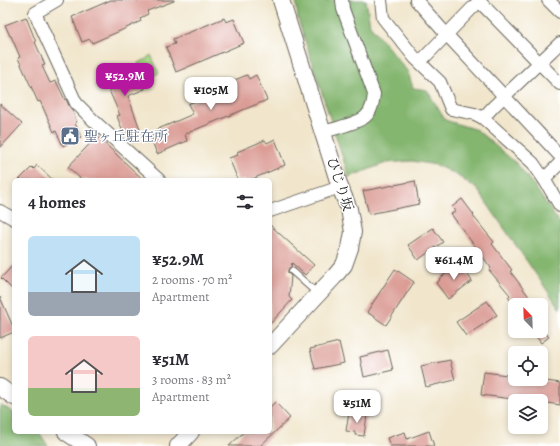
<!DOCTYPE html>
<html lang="en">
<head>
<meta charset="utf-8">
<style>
  body { margin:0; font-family:Alegreya,"Noto Serif JP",serif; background:#f7f7f7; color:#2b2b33; height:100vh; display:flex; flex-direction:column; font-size:15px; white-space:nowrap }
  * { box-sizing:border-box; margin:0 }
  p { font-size:13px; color:#7c7c81 }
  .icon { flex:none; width:22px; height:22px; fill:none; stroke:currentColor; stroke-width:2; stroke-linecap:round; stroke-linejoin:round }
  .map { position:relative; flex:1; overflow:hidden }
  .panel { position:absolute; left:12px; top:178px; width:260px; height:256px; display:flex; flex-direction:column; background:#fff; border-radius:6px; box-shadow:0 2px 6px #0003 }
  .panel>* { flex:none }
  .needle { width:26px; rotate:337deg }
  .tools { position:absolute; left:508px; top:298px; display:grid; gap:8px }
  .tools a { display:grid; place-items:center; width:40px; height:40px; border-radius:6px; background:#fff; box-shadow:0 2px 6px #0003; font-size:20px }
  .price { position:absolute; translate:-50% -34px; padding:0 9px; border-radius:8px; background:#fff; color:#222; font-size:13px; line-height:26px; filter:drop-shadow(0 1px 2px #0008) }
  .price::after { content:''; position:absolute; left:50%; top:24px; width:12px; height:9px; margin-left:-6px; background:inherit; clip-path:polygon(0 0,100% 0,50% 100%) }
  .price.active { background:#b5179e; color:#fff }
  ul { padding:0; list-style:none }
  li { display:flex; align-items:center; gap:12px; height:100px; padding:0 16px }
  li span { display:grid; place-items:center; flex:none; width:112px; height:80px; border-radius:6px; color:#555 }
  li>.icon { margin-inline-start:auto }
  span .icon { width:48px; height:48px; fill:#fffc; stroke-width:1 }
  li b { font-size:17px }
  h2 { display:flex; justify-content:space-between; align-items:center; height:48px; padding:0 16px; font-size:17px }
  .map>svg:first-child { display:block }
  .green { fill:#a6d582; stroke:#61784f }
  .forest { fill:#84b670; stroke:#506946 }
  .building { fill:#db9c95 }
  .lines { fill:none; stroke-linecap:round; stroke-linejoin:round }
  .service-casing { stroke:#67635a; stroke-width:8 }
  .minor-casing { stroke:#67635a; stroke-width:14 }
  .tertiary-casing { stroke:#67635a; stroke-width:18 }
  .service { stroke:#fff; stroke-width:6 }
  .minor { stroke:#fff; stroke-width:12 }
  .tertiary { stroke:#fff; stroke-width:16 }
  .labels { text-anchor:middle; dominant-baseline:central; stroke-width:3; stroke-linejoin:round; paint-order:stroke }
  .service-label { font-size:14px; fill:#4e5e75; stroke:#fff; text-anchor:start }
  .street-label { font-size:14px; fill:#1c1c1c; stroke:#fff }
</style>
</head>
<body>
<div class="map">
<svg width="560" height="446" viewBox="0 0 560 446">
  <rect width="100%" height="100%" fill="#fff"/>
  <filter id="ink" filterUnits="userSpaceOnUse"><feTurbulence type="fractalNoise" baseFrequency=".025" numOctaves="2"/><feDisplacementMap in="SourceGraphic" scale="8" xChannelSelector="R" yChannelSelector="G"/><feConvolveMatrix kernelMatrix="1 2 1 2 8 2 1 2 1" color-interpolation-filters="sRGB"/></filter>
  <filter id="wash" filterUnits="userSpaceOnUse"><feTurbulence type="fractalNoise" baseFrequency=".012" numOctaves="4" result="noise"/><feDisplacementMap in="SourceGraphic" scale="16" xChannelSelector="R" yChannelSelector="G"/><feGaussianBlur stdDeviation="0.9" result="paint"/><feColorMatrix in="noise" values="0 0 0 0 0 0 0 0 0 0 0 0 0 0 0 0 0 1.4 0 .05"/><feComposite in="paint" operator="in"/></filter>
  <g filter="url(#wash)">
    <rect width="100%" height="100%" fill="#f1e6cc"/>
    <polygon class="green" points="151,55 159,73 145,79 138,63 147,59 147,58"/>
    <g class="forest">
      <polygon points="296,0 366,0 370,25 408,72 413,88 427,90 445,120 477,130 517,164 535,187 560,224 560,309 477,189 455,174 436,165 412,161 386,163 349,177 298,19"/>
      <polygon points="0,404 14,413 14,432 39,432 48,446 0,446"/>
    </g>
    <g id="blocks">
      <g class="building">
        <polygon points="111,0 174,0 174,1 147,11 148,14 140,18 141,21 120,31 92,43 90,39 82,42 72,17"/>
        <polygon points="26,17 36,42 35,42 45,65 42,66 50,83 56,81 65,100 66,99 69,106 72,110 77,122 75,123 81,137 63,146 56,131 54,132 40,101 38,102 18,58 20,57 11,36 10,36 5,25"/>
        <polygon points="224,18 226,22 234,19 244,43 176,72 166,47 175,44 173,39"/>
        <polygon points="135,66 145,89 128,96 140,129 124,135 117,116 120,115 104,79"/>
        <polygon points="247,75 249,79 256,75 267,100 185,134 187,141 157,154 149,133 193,114 188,104 197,100 195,96"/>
        <polygon points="0,104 22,124 0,148"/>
        <polygon points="97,136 134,171 144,180 82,180 68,167"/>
        <polygon points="275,139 285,165 250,180 238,180 229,158 238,155 237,152 265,140 267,143"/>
        <polygon points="37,165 53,180 19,180 32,167 34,169"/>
        <polygon points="415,181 419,204 369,214 363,191"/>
        <polygon points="462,199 474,215 473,216 494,242 492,244 512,270 510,271 530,298 520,305 514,305 508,297 510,295 489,270 491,268 451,214 456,211 452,207"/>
        <polygon points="270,225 314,265 305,275 292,263 291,267 289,268 288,270 288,273 291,276 289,297 292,300 270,324"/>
        <polygon points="433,228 443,242 418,260 408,245"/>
        <polygon points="14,264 14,291 1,278"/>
        <polygon points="461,265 472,281 448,299 436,283 440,280 439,279 456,266 457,268"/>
        <polygon points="395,269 414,282 386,325 367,312"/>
        <polygon points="0,297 14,329 14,332 0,338"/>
        <polygon points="487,301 497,315 466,336 456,322"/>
        <polygon points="532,331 544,331 549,337 541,343"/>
        <polygon points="339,342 344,363 315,369 310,349"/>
        <polygon points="388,350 393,370 364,377 360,357"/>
        <polygon points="450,360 455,380 426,387 421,366"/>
        <polygon points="484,372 515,376 515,379 533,379 560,383 560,405 541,402 541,401 528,401 481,395"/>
        <polygon points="275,402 290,418 260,446 229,446 244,432 270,432 270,407"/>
        <polygon points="349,413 367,415 364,436 355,435 355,432 346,431"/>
        <polygon points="429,431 434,446 390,446 387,438 405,432 407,439"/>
      </g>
    </g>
  </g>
  <g filter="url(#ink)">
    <use href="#blocks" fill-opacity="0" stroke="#67635a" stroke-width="1"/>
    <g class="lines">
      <defs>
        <polyline id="service" points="292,271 318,294"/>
        <g id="minor">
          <polyline points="57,0 35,13 76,103 94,121 159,180"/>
          <polyline points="381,0 383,18 415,58 440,82 451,109 475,114 483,118 533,163 544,179 560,206"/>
          <polyline points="416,0 446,34 560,156"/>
          <polyline points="478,0 560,84"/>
          <polyline points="548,0 560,12"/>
          <polyline points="420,62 480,0"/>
          <polyline points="483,118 493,107 560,43"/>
          <path d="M323,132C333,129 358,123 365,117C372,111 373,102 374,94L343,9L342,0"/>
          <polyline points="544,179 560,163"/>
          <polyline points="0,211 14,219"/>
          <polyline points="270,211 340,187"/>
        </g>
        <g id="tertiary">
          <polyline points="270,346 334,277 344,265 350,248 353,232 349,209 340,187 281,0"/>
          <polyline points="0,387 14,397"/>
          <polyline points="66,432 87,446"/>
          <polyline points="178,446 191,432"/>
        </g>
      </defs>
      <use href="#service" class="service-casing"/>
      <use href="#minor" class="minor-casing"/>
      <use href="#tertiary" class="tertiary-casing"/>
      <use href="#service" class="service"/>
      <use href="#minor" class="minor"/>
      <use href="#tertiary" class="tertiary"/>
    </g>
  </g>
  <defs>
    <symbol id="civic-square" viewBox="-11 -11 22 22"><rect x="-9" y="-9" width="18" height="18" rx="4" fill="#5c6f8a" stroke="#fff"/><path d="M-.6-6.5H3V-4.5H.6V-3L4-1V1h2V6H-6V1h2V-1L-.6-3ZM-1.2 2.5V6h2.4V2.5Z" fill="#fff"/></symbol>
  </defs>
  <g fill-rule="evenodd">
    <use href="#civic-square" x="59" y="125" width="22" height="22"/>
  </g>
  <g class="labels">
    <g class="service-label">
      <text x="84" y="136">聖ヶ丘駐在所</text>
    </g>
    <g class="street-label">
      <text transform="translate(340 184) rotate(72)">ひじり坂</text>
    </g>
  </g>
</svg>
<div class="tools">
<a><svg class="needle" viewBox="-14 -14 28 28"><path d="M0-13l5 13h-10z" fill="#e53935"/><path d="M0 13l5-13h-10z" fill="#7c7c81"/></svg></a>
<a><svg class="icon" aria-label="locate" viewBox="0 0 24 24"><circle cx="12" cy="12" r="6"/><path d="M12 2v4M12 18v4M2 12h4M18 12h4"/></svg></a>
<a><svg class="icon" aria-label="layers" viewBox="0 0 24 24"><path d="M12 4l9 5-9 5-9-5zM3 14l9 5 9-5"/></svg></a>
</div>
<b class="price active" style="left:125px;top:97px">¥52.9M</b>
<b class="price" style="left:211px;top:111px">¥105M</b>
<b class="price" style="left:454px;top:281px">¥61.4M</b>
<b class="price" style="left:357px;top:424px">¥51M</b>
<section class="panel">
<h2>4 homes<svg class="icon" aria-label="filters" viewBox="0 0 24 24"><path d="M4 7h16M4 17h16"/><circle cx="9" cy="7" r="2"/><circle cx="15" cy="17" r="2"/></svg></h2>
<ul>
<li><span style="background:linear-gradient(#bfe0f5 70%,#9aa5b1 0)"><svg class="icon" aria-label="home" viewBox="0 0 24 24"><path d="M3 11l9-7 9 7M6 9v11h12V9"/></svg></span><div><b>¥52.9M</b><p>2 rooms · 70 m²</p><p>Apartment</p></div></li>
<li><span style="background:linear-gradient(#f6c9c9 65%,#8fb573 0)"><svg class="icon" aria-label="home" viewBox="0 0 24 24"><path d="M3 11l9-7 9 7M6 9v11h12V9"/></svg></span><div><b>¥51M</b><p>3 rooms · 83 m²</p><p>Apartment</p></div></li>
</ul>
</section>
</div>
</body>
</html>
